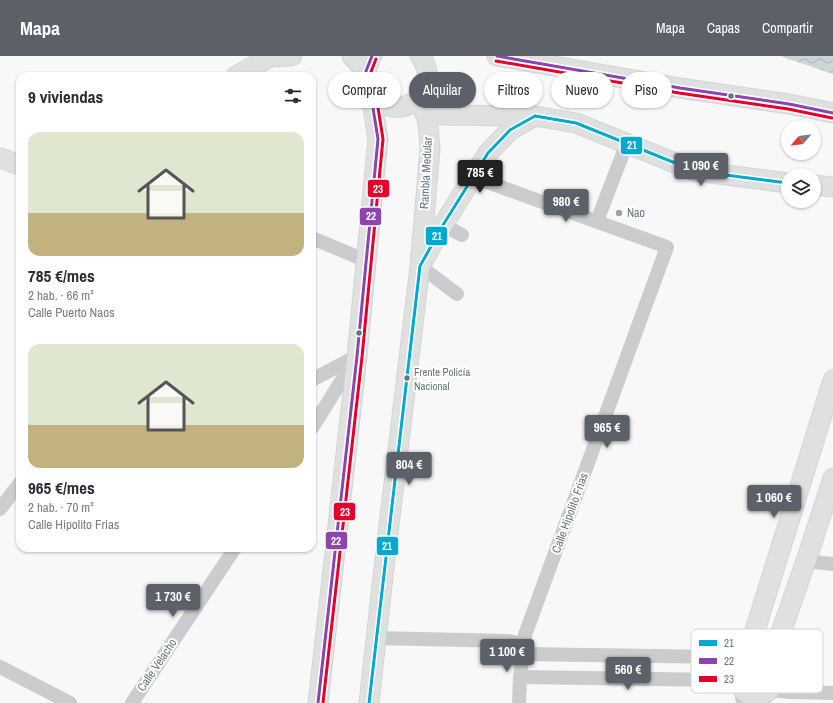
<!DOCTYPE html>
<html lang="es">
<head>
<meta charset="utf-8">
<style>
  body { margin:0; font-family:"Archivo Narrow",sans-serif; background:#f7f7f7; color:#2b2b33; height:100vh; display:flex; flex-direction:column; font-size:15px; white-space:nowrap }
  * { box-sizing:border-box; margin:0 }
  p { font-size:13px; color:#7c7c81 }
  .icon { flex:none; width:22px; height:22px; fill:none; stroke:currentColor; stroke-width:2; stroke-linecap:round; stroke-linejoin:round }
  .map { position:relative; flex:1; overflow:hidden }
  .panel { position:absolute; left:16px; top:16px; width:300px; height:480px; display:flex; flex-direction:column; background:#fff; border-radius:12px; box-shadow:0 1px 3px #0004 }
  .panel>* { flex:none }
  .banner { position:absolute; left:328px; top:16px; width:380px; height:36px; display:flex; gap:8px }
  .needle { width:26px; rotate:241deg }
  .controls { position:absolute; left:781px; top:64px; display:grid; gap:8px }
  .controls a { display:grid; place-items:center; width:40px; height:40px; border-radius:50%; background:#fff; box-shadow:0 1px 3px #0004; font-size:20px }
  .price { position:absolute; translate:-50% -34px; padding:0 9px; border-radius:4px; background:#5c6169; color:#fff; font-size:13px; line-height:26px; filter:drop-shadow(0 1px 2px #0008) }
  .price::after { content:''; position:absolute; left:50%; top:24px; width:12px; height:9px; margin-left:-6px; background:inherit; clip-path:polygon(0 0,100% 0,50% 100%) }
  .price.current { background:#222; color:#fff }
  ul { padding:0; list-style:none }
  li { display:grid; align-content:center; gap:8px; height:212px; padding:0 12px }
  li span { display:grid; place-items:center; height:124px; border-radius:12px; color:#555 }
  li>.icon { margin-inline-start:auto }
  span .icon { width:72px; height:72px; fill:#fffc; stroke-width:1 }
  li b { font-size:17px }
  h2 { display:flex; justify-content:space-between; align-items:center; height:48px; padding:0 12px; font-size:17px }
  .tag { padding:0 14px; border-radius:18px; background:#fff; box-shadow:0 1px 3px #0004; font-size:14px; line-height:36px }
  .tag.current { background:#5c6169; color:#fff }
  header { display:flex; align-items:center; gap:24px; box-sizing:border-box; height:56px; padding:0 20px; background:#5c6169; color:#fff }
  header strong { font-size:19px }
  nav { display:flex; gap:22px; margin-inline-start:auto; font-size:14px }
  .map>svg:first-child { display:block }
  .water { fill:url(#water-waves) }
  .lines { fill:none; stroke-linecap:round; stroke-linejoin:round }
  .secondary-casing { stroke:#d4d5d6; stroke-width:21 }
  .street { stroke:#cbcccd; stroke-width:14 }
  .secondary { stroke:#dfe0e0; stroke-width:19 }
  .bus-1-casing { stroke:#fff; stroke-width:6 }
  .bus-2-casing { stroke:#fff; stroke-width:6 }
  .bus-3-casing { stroke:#fff; stroke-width:6 }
  .bus-1 { stroke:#00a9ce; stroke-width:3 }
  .bus-2 { stroke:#8e44ad; stroke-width:3 }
  .bus-3 { stroke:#e4002b; stroke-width:3 }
  .bus-dot { fill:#667680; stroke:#fff; stroke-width:1.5 }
  .poi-dot { fill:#99a4aa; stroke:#fff; stroke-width:1.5 }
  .labels { text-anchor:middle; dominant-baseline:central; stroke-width:4; stroke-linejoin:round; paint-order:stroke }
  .bus-label { font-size:11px; fill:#667680; stroke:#fff; text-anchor:start }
  .street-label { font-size:12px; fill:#667680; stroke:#fff }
  .poi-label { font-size:12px; fill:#667680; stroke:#fff; text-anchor:start }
  .key { fill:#fff; stroke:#d1d6d9; stroke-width:1 }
  .key-label { font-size:11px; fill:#667680 }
  .line-badge { stroke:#fff; stroke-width:1.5 }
  .badge-label { font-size:11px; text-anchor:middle; font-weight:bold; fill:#fff }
</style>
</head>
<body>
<header>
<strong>Mapa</strong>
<nav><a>Mapa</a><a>Capas</a><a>Compartir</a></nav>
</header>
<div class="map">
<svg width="833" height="647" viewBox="0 0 833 647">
  <defs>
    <pattern id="water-waves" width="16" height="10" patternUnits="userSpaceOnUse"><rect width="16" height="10" fill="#cdd5d8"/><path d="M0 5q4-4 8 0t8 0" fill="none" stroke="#aab1b4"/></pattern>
  </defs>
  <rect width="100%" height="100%" fill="#f8f8f8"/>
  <polygon class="water" points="780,0 833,0 833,18"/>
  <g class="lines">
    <defs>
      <g id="secondary">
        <polyline points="352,0 366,15"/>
        <path d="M372,0C367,7 366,14 366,23C366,32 370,39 377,44C407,67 443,31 420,0"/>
        <polyline points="497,0 680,32 789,48 833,57"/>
        <polyline points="270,1 292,0"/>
        <polyline points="236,20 272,0"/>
        <polyline points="420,41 442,59 535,60 576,67 695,115 788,127"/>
        <polyline points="0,102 20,109"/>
        <polyline points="814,129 833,131"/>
        <polyline points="423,205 443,169 488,97 510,74 535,60"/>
        <circle cx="756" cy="623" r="17"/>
        <polyline points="747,608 748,597 833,324"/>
        <polyline points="769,611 807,502 833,422"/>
        <polyline points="318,647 357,300 378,83 371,40"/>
        <polyline points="369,647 386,494 420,210 430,93 428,67 420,41"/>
      </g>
    </defs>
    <use href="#secondary" class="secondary-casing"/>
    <g class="street">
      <polyline points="473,121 667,191 525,579 520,621 519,647"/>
      <polyline points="597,165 627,87"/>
      <polyline points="443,169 462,179"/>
      <polyline points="312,182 367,205"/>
      <polyline points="420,210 457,238"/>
      <polyline points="312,324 357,300"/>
      <polyline points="312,372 355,303"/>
      <polyline points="0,453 20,427"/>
      <polyline points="807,502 814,506 833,508"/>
      <polyline points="376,582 509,585 523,588"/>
      <polyline points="522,598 723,601 734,603 747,608"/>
      <polyline points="0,611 70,647"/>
      <polyline points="520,621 723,624 741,631 743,647"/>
      <polyline points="770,634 789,636 833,637"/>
      <polyline points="762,640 763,647"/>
      <polyline points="132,647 235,492"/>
    </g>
    <use href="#secondary" class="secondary"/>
    <defs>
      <g id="bus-1">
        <polyline points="535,60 576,67 695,115 788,127"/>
        <polyline points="369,647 420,210 443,169 488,97 510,74 535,60"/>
      </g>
      <g id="bus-2">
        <polyline points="497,0 680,32 789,48 833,57"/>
        <polyline points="318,647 357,300 378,83 371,40 366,28 366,15 372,0"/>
      </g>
      <g id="bus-3">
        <polyline points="496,5 679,37 788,53 832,62"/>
        <polyline points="323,647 362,301 383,83 376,39 371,27 371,16 376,3"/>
      </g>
    </defs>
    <use href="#bus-1" class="bus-1-casing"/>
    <use href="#bus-2" class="bus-2-casing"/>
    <use href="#bus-3" class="bus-3-casing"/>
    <use href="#bus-1" class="bus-1"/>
    <use href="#bus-2" class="bus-2"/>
    <use href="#bus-3" class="bus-3"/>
  </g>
  <g class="bus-dot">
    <circle cx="731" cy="40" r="3.5"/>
    <circle cx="359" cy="277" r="3.5"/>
    <circle cx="407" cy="322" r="3.5"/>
  </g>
  <circle class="poi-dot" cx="619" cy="157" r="4"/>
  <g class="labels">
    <g class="bus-label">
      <text x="414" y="316">Frente Policía<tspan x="414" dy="14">Nacional</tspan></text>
    </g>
    <g class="street-label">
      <text transform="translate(426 117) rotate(-87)">Rambla Medular</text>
      <text transform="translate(570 457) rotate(-70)">Calle Hipolito Frias</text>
      <text transform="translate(157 609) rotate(-56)">Calle Velacho</text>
    </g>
    <g class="poi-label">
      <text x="627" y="157">Nao</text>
    </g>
  </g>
  <rect x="691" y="573" width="132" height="64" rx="6" class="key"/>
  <rect x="699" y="584" width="18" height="6" fill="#00a9ce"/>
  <rect x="699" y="602" width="18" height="6" fill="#8e44ad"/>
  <rect x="699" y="620" width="18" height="6" fill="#e4002b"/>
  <g class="key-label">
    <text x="724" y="591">21</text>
    <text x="724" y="609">22</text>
    <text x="724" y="627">23</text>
  </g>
  <g class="line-badge">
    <rect x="620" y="80" width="23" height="19" rx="4" fill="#00a9ce"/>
    <rect x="367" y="123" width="23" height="19" rx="4" fill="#e4002b"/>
    <rect x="359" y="151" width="23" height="19" rx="4" fill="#8e44ad"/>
    <rect x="425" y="170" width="23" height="20" rx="4" fill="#00a9ce"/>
    <rect x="333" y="446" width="23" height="19" rx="4" fill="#e4002b"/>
    <rect x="325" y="475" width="23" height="19" rx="4" fill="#8e44ad"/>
    <rect x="376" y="480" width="23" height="20" rx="4" fill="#00a9ce"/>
  </g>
  <g class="badge-label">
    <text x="632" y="93">21</text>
    <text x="378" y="137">23</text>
    <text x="371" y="164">22</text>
    <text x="437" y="184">21</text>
    <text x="345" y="460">23</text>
    <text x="336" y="489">22</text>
    <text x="387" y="494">21</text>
  </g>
</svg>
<div class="controls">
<a><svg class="needle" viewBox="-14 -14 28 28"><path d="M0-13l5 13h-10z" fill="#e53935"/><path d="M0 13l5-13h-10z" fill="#7c7c81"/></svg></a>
<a><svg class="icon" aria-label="layers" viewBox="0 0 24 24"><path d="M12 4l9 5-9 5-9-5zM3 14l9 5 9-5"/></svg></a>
</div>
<b class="price" style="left:701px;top:131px">1 090 €</b>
<b class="price current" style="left:480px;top:138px">785 €</b>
<b class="price" style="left:566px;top:167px">980 €</b>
<b class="price" style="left:607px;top:393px">965 €</b>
<b class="price" style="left:409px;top:430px">804 €</b>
<b class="price" style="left:774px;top:463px">1 060 €</b>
<b class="price" style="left:173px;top:562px">1 730 €</b>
<b class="price" style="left:507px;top:617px">1 100 €</b>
<b class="price" style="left:628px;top:635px">560 €</b>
<div class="banner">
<a class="tag">Comprar</a>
<a class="tag current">Alquilar</a>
<a class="tag">Filtros</a>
<a class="tag">Nuevo</a>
<a class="tag">Piso</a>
</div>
<section class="panel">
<h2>9 viviendas<svg class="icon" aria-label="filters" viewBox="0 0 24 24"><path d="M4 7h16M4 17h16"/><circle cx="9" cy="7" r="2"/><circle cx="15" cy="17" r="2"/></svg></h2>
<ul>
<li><span style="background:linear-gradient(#dfe7d0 65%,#c2b280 0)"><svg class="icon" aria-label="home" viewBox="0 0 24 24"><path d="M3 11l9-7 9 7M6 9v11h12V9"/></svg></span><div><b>785 €/mes</b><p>2 hab. · 66 m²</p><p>Calle Puerto Naos</p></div></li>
<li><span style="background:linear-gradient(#dfe7d0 65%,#c2b280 0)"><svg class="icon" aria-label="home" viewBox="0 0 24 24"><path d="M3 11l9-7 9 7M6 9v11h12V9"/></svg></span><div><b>965 €/mes</b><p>2 hab. · 70 m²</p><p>Calle Hipolito Frias</p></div></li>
</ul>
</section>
</div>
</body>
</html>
